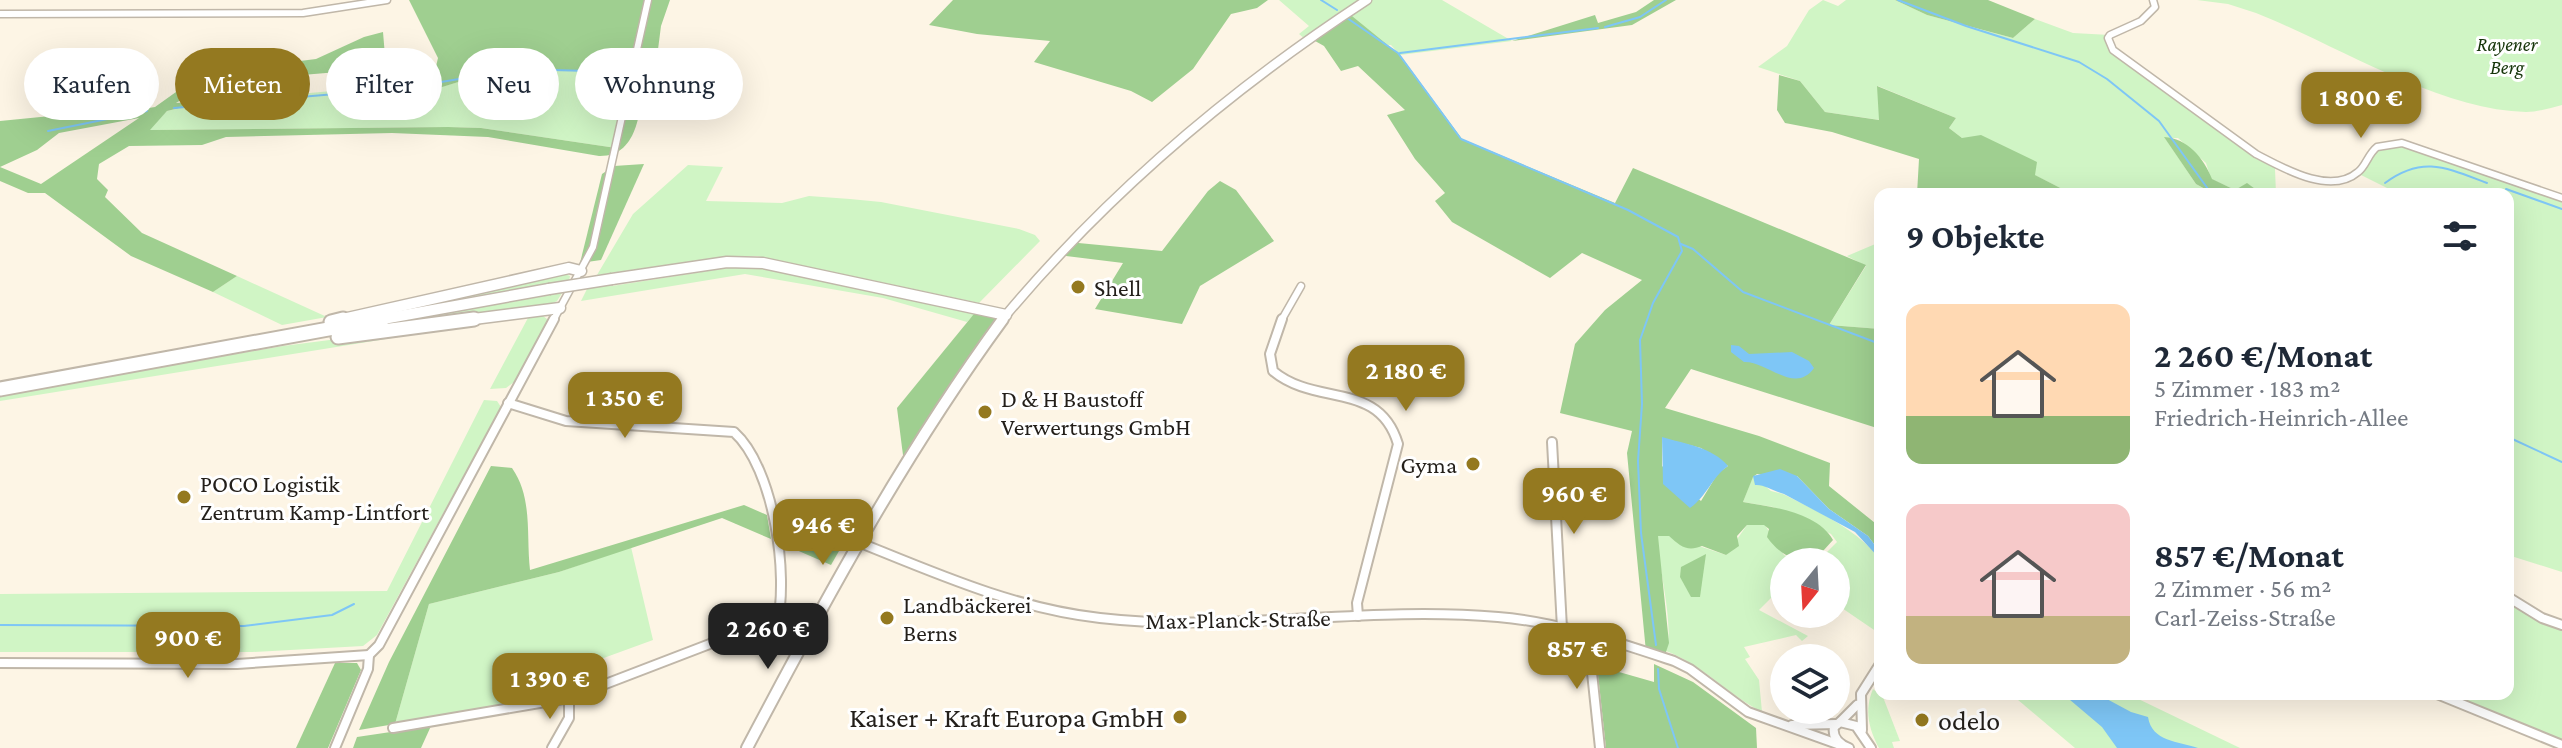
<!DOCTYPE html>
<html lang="de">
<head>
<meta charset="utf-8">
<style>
  body { margin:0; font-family:"Crimson Pro",serif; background:#f2f2f3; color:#1f2937; height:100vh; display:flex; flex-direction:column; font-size:30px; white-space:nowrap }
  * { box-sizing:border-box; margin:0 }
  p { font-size:26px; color:#747a83 }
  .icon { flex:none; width:44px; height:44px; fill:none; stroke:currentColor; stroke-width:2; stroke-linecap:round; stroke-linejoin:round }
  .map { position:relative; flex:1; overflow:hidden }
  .drawer { position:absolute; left:1874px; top:188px; width:640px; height:512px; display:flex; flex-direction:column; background:#fff; border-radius:16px; box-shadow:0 8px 32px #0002 }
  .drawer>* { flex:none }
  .banner { position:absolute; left:24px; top:48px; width:760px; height:72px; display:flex; gap:16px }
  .needle { width:52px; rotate:198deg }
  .controls { position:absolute; left:1770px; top:548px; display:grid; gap:16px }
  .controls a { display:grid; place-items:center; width:80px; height:80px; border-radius:50%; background:#fff; box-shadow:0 8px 32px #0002; font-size:40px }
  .price { position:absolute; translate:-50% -68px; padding:0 18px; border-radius:16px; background:#947920; color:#fff; font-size:26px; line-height:52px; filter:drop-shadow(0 2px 4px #0008) }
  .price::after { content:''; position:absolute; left:50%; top:48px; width:24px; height:18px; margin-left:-12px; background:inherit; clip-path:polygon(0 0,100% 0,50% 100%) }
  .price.on { background:#222; color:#fff }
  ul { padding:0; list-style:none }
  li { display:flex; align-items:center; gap:24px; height:200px; padding:0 32px }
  li span { display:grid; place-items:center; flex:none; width:224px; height:160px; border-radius:16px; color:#555 }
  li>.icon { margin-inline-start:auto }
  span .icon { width:96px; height:96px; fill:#fffc; stroke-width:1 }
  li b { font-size:34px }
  h2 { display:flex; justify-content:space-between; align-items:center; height:96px; padding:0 32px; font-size:34px }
  .pill { padding:0 28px; border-radius:36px; background:#fff; box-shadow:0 8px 32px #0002; font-size:28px; line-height:72px }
  .pill.on { background:#947920; color:#fff }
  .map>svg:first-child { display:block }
  .green { fill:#d0f5c5 }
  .forest { fill:#9fcf90; fill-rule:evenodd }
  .water { fill:#7ec6f6 }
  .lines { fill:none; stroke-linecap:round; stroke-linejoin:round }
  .stream { stroke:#7ec6f6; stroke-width:2 }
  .street-far1-casing { stroke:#c0b7a9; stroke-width:9 }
  .street-casing { stroke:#c0b7a9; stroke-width:12 }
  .secondary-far1-casing { stroke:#c0b7a9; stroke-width:10 }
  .secondary-casing { stroke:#c0b7a9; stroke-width:14 }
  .primary-casing { stroke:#c0b7a9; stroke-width:11 }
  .highway-far1-casing { stroke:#c0b7a9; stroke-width:13 }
  .highway-casing { stroke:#c0b7a9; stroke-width:17 }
  .street-far1 { stroke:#fff; stroke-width:6 }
  .street { stroke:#fff; stroke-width:8 }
  .secondary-far1 { stroke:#fff; stroke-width:7 }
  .secondary { stroke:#fff; stroke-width:10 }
  .primary { stroke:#fff; stroke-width:8 }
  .highway-far1 { stroke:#fff; stroke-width:10 }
  .highway { stroke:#fff; stroke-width:13 }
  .highway-bridge-casing { stroke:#c0b7a9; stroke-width:13; stroke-linecap:butt }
  .highway-bridge { stroke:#fff; stroke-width:10 }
  .poi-dot { fill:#947920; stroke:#fff; stroke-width:3 }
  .labels { text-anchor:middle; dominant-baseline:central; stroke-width:6; stroke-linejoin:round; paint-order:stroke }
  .far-park-label { font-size:20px; font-style:italic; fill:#16350a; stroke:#fff }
  .poi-label { font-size:24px; fill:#231f1a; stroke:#fff; text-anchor:start }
  .street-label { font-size:24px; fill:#231f1a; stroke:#fff }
  .near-poi-label { font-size:28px; fill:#231f1a; stroke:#fff; text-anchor:end }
</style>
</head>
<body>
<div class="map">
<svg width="2562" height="748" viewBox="0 0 2562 748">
  <rect width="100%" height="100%" fill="#fdf5e5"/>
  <g class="green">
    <polygon points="1279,0 1442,0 1512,41 1400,55 1391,45 1305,39 1299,34 1309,26"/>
    <polygon points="1823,0 1838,6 1846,0 1895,0 1927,15 2013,38 2035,19 2073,33 2110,35 2113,50 2255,154 2280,166 2275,169 2276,194 2262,194 2247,184 2235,190 2211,179 2206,163 2178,138 2165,138 2196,184 2214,194 2072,194 1962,138 1949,128 1956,118 1878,86 1880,120 1825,112 1800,81 1758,67 1787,46 1809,10"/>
    <path d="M2197,0H2562V105C2550,108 2538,112 2526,112C2438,110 2337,45 2256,13L2228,4Z"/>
    <path d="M572,69C599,72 612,67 628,92L616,148L481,128L448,127L149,130L167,111L200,103L432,82L431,90L475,77Z"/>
    <polygon points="2393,142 2562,198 2562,572 2508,555 2508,194 2399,194 2357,173 2372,151"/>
    <polygon points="688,165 723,167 706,201 782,203 809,196 850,199 881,202 1019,229 1035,235 1040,241 979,303 757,256 713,258 597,275 633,214"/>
    <polygon points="1880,242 1880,329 1829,325 1866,266 1847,256"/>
    <polygon points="740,266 761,267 862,290 979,309 967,322 883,298 745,274 581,301 590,283 612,286"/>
    <polygon points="565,274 570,276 569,281 389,313"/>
    <polygon points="237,276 327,317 282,325 213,292"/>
    <polygon points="562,293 557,301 549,305 345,331"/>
    <polygon points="539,313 547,319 547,323 514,382 506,388 490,389 529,316 0,401 0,394 283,346"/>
    <polygon points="484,400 497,401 501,407 377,635 363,646 252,652 0,652 0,594 387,591"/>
    <path d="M1753,476L1771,491L1783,494C1819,512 1855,528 1880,559V634L1836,604V562H1817L1837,542L1831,534L1773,507L1743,502Z"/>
    <path d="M1747,525H1765L1784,555L1800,562H1784V585L1759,610L1808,636L1802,641L1796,635L1744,647L1750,657L1745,659L1759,680L1762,712C1727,694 1703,665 1666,651C1675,627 1658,566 1657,536H1669L1726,555Z"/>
    <polygon points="631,547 653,640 568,671 569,690 504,705 395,724 429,604 559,572"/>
    <polygon points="2508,597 2562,625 2562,745 2437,694 2508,694"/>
    <path d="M1873,689L1883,697L1900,741L1892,742L1894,748H1879C1869,729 1864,710 1873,689Z"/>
    <polygon points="2011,694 2128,694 2240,748 2075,748"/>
  </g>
  <g class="forest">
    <path d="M409,0H670L661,26L656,65L644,73C641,106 640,157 599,156L488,137L392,133L226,137L202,145L129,146L99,164L97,179L108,190L105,197L142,233L237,276L213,292L131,256L45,193H28L0,181V121L71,114L74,120L155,107L183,87L220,71L316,59L364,37L383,32L386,68L241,80L204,86L176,103L199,101L200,103L167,111L150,130L448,127L481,128L616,148L627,93L617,94L619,78C599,64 498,72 472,78C458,82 444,86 430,91L438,58ZM139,118L41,184L0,167L37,150L59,133Z"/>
    <polygon points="953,0 1268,0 1257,8 1231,14 1193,69 1152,102 1131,91 1034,62 1050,41 977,34 929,25"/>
    <polygon points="1654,0 1676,0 1632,25 1512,41 1595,15 1598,23 1636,12"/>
    <polygon points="1895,0 1988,0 2035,19 2013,38 1927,15"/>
    <path d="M1347,12L1400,55L1462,139L1615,203L1633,168L1866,265L1829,325L1880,329V429L1691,369L1665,408L1759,436L1830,463L1829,486L1880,527V552L1868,536L1829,509L1797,476L1757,474L1753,477L1743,502C1772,507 1817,512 1833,540L1813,562C1794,562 1778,553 1767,537L1769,529L1764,525H1747L1737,536L1739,546L1726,555L1702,546C1687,552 1680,546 1669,536H1658L1669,643L1664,658L1646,652L1627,453L1632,431L1560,413L1575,344L1605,310L1642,280L1582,253L1550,278L1452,222L1435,201L1445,193L1415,159L1387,115L1405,110L1358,66L1341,71L1324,46L1308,37ZM1662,438L1701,448L1728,466L1718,473L1701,501L1662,466Z"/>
    <polygon points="1779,75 1800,81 1825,112 1879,120 1877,86 1956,118 1949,128 1962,138 1981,135 2037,162 2035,175 2072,194 1917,194 1919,159 1832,132 1785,123 1777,110"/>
    <path d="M2164,137C2187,138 2204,158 2212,179L2235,190L2247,183L2262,194H2214L2196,184Z"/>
    <polygon points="644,164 601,260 580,263 602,174 614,166"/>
    <polygon points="1220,181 1236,190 1274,241 1200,286 1182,324 1095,309 1123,263 1058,255 1068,242 1162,251 1208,191"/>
    <polygon points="978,309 1006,315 904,463 897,408"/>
    <path d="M491,466L512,468C533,498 526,535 530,570L744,505L767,515L771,539L722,518L559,572L429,604L395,724L359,730L389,662Z"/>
    <polygon points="775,518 843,544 831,565 778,542"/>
    <polygon points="1706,554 1700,597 1691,597 1680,577 1681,567"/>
    <polygon points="1595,647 1611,652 1612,670 1654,682 1654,664 1693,682 1756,728 1757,748 1606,748"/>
    <polygon points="335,663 357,663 361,670 328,748 296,748"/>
    <polygon points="431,726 421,748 353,748 357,737"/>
  </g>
  <g class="water">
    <path d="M1731,345L1739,346L1749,354L1792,352L1809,361L1814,368C1795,395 1767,361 1744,362L1731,352Z"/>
    <path d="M1662,437C1685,444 1712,447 1728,466C1712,477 1707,496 1690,508L1663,484Z"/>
    <path d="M1780,469L1797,476L1829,509L1868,536L1880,552V559L1855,532L1784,494C1773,491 1764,484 1755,485L1753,476Z"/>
    <path d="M2063,694L2105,698L2131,712L2148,717C2152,742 2178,741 2198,748H2117L2102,727Z"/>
  </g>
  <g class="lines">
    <g class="stream">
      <polyline points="1321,0 1337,10"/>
      <polyline points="1898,0 1966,26 2079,62 2107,79 2159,121 2208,189 2216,194"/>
      <polyline points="1347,18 1398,53 1461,139 1628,210 1678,237 1682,251 1653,303 1640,340 1642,404 1638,461 1641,533 1656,645"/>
      <polyline points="1605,27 1640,17 1666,0"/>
      <polyline points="1400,53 1598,28"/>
      <polyline points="641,72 690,71"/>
      <polyline points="174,108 405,88 519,69 622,72"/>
      <polyline points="48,131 147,111"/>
      <path d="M2385,183C2423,155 2447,168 2487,183"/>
      <polyline points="2506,189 2562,209"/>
      <polyline points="2234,194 2269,189 2288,194"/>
      <polyline points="1681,244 1693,249 1743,292 1880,344"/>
      <polyline points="2508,437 2562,462"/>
      <polyline points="0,625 244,626 332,615 354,604"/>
      <polyline points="1658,669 1659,689 1678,748"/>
    </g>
    <defs>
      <g id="street-far1">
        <path d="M2153,0L2155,7L2141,21L2110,35L2108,38L2113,50L2256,154C2283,168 2330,196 2358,172C2366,166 2368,154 2377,147L2402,143L2562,198"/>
        <polyline points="0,14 303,13 387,0"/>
        <polyline points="553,321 593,247 648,0"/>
        <polyline points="1281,321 1301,286"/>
      </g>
      <g id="street">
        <path d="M1282,319L1270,354L1273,371C1316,407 1379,380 1398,444L1357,603L1358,616"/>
        <path d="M508,403L566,421L734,432C774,468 789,575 777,625"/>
        <polyline points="1552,442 1562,628"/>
        <path d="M858,542C935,573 1016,609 1100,618C1232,633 1366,605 1498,617C1559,622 1617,642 1674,661L1690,669L1748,712L1843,746"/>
        <polyline points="2508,597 2542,618 2562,625"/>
        <polyline points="1588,635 1600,748"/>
        <polyline points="0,663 237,664 369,655"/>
        <polyline points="2437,694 2562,745"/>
        <polyline points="1840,722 1857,705"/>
        <polyline points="1792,725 1837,724"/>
        <polyline points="393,728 569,698 754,627 777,625 809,630"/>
        <polyline points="1862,730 1861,694 1880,664"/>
        <polyline points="335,748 368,669 369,655 379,645 554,319"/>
        <polyline points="552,748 569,718 569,698"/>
        <path d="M1849,748C1839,744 1832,738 1834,727L1840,722L1856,726L1871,748"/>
      </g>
      <polyline id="secondary-far1" points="1001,321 1006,315"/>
      <path id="secondary" d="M747,748C825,600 904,454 1003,319"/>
      <path id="primary" d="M1006,315C1111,190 1231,89 1367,0"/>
      <g id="highway-far1">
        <polyline points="612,279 727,262 763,263 1006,315"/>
        <polyline points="334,321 569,268 581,271"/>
        <polyline points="372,321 549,289"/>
        <polyline points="458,321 560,308"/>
      </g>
      <g id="highway">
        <polyline points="331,322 343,319"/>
        <polyline points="338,337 474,319"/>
        <polyline points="0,389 383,319"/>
      </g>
    </defs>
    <use href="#street-far1" class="street-far1-casing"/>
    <use href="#street" class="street-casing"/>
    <use href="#secondary-far1" class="secondary-far1-casing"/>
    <use href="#secondary" class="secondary-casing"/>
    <use href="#primary" class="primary-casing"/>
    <use href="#highway-far1" class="highway-far1-casing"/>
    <use href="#highway" class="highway-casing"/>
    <use href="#street-far1" class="street-far1"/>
    <use href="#street" class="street"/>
    <use href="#secondary-far1" class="secondary-far1"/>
    <use href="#secondary" class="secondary"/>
    <use href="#primary" class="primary"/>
    <use href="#highway-far1" class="highway-far1"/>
    <use href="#highway" class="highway"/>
    <defs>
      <polyline id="highway-bridge" points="549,289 612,279"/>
    </defs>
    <use href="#highway-bridge" class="highway-bridge-casing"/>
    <use href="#highway-bridge" class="highway-bridge"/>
  </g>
  <g class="poi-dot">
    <circle cx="1078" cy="287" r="8"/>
    <circle cx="985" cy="412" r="8"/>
    <circle cx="1473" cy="464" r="8"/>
    <circle cx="184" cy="497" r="8"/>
    <circle cx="887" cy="618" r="8"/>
    <circle cx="1180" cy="717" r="8"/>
    <circle cx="1922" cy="720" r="8"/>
  </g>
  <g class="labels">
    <g class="far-park-label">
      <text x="2507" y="44">Rayener<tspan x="2507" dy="23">Berg</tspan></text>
    </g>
    <g class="poi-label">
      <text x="1094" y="287">Shell</text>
      <text x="1001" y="398">D &amp; H Baustoff<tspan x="1001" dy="28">Verwertungs GmbH</tspan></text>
      <text x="1457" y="464" text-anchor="end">Gyma</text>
      <text x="200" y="483">POCO Logistik<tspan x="200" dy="28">Zentrum Kamp-Lintfort</tspan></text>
      <text x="903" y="604">Landbäckerei<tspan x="903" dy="28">Berns</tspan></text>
    </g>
    <g class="street-label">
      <text transform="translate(1238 619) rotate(-1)">Max-Planck-Straße</text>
    </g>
    <g class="near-poi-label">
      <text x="1164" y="717">Kaiser + Kraft Europa GmbH</text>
      <text x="1938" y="720" text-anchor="start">odelo</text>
    </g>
  </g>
</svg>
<div class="controls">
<a><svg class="needle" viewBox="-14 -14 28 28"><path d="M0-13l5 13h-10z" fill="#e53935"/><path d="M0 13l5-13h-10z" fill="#747a83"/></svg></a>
<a><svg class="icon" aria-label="layers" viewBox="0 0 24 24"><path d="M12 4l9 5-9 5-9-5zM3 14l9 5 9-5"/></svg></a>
</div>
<b class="price" style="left:2361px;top:140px">1 800 €</b>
<b class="price" style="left:1406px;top:413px">2 180 €</b>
<b class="price" style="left:625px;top:440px">1 350 €</b>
<b class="price" style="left:1574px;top:536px">960 €</b>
<b class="price" style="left:823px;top:567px">946 €</b>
<b class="price on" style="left:768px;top:671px">2 260 €</b>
<b class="price" style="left:188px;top:680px">900 €</b>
<b class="price" style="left:1577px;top:691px">857 €</b>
<b class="price" style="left:550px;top:721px">1 390 €</b>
<div class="banner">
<a class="pill">Kaufen</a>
<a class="pill on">Mieten</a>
<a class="pill">Filter</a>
<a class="pill">Neu</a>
<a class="pill">Wohnung</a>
</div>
<section class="drawer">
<h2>9 Objekte<svg class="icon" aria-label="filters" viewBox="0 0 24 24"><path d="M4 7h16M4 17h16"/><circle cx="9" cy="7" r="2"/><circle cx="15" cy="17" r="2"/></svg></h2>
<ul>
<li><span style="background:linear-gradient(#ffd9b3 70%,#8fb573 0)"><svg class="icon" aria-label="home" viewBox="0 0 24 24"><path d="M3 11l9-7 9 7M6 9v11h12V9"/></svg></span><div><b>2 260 €/Monat</b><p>5 Zimmer · 183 m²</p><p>Friedrich-Heinrich-Allee</p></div></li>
<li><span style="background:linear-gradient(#f6c9c9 70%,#c2b280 0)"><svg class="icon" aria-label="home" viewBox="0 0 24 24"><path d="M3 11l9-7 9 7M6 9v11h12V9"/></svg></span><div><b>857 €/Monat</b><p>2 Zimmer · 56 m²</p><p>Carl-Zeiss-Straße</p></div></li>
</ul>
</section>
</div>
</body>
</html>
